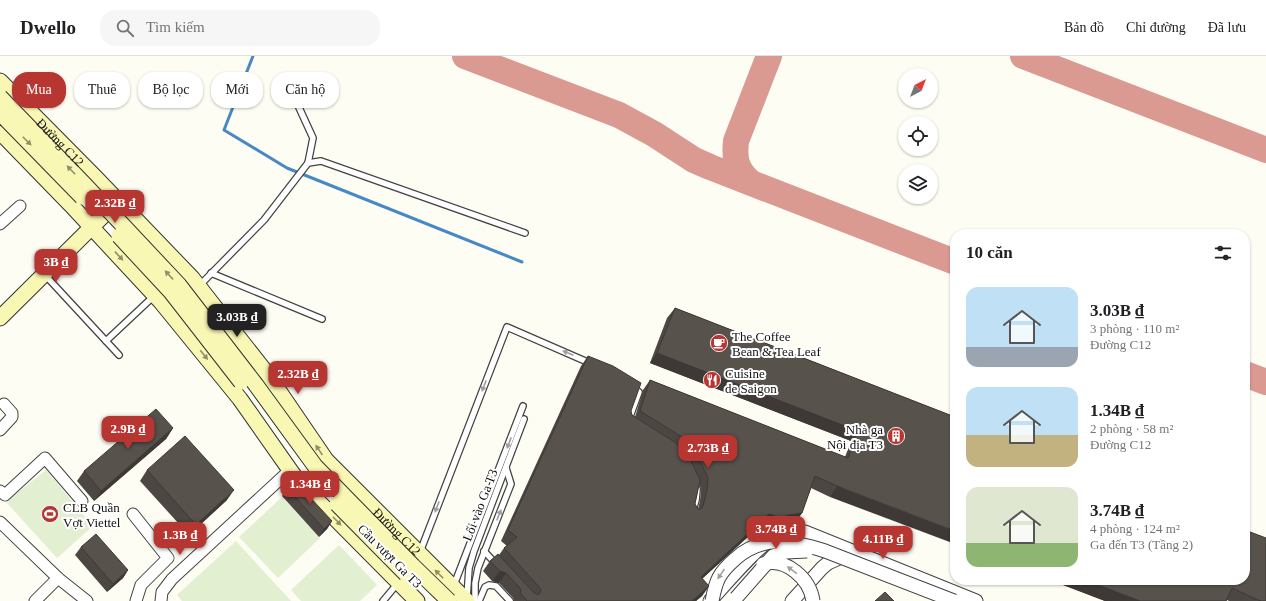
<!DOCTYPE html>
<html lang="vi">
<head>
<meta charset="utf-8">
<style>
  body { margin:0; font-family:Georgia,serif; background:#f6f6f6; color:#202124; height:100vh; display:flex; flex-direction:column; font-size:15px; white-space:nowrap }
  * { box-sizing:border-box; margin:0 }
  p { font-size:13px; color:#757577 }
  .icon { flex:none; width:22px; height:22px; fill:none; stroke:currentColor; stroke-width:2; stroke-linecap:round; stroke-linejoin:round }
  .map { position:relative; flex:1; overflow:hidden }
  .panel { position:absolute; left:950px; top:173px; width:300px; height:356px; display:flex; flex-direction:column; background:#fff; border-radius:16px; box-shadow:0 1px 3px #0004 }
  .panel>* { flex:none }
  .hud { position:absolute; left:12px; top:16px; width:380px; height:36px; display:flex; gap:8px }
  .needle { width:26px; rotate:42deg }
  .buttons { position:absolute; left:898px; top:12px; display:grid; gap:8px }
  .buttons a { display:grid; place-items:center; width:40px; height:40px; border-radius:50%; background:#fff; box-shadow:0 1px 3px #0004; font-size:20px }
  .price { position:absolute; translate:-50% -34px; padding:0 9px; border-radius:8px; background:#b73631; color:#fff; font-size:13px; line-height:26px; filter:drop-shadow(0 1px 2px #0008) }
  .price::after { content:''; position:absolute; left:50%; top:24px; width:12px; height:9px; margin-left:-6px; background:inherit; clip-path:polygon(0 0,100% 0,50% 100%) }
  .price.selected { background:#222; color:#fff }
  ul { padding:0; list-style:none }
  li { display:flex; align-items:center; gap:12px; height:100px; padding:0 16px }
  li span { display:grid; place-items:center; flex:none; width:112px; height:80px; border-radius:12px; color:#555 }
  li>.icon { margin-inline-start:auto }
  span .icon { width:48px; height:48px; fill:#fffc; stroke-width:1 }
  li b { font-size:17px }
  h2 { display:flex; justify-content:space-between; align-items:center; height:48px; padding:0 16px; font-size:17px }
  .pill { padding:0 14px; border-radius:16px; background:#fff; box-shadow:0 1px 3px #0004; font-size:14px; line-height:36px }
  .pill.selected { background:#b73631; color:#fff }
  header { display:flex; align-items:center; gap:24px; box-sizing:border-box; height:56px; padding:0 20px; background:#fff; border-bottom:1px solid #e0e0e0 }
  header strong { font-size:19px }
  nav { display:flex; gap:22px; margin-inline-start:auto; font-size:14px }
  .search { width:280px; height:36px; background:#f6f6f6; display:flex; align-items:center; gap:10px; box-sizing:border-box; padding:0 14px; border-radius:16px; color:#757577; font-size:15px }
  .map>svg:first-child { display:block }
  .pitch { fill:#e2efd0 }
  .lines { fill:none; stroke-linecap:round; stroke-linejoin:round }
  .stream { stroke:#4888c4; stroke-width:3 }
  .taxiway { stroke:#da9a92; stroke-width:26 }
  .service-casing { stroke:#434343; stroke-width:8 }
  .minor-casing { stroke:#434343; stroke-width:13 }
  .tertiary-casing { stroke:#434343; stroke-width:15 }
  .secondary-casing { stroke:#323232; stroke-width:17 }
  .service { stroke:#fff; stroke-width:5.5 }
  .minor { stroke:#fff; stroke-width:11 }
  .tertiary { stroke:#fff; stroke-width:13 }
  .secondary { stroke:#f9f7b4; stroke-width:15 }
  .tertiary-bridge-casing { stroke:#434343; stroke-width:15; stroke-linecap:butt }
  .secondary-bridge-casing { stroke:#323232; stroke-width:17; stroke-linecap:butt }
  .tertiary-bridge { stroke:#fff; stroke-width:13 }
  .secondary-bridge { stroke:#f9f7b4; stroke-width:15 }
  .wall { fill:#4c4742; fill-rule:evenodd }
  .shaded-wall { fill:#3e3936 }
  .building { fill:#58524d; stroke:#3e3936 }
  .oneway { fill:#908f6a }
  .oneway2 { fill:#9f9f9f }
  .labels { text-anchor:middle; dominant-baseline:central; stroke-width:4; stroke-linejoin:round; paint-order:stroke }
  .street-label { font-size:13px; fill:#101010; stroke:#fff }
  .poi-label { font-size:13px; fill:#101010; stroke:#fff; text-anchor:start }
</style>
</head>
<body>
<header>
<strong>Dwello</strong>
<div class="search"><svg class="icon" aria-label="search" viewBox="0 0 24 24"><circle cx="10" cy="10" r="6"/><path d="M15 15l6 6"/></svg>Tìm kiếm</div>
<nav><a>Bản đồ</a><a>Chỉ đường</a><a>Đã lưu</a></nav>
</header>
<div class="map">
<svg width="1266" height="545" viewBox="0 0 1266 545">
  <rect width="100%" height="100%" fill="#fefdf4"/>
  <g class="pitch">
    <polygon points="46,414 93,470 57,502 6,446"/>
    <polygon points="282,441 320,482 278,522 239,481"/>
    <polygon points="236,485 291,545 182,545 177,539"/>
    <polygon points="339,489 377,529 360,545 301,545 291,534"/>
  </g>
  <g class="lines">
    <polyline class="stream" points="253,0 224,74 287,112 522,206"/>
    <g class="taxiway">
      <polyline points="465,0 619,59 654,78 694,104 710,111 955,206"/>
      <polyline points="1023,0 1266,94"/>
      <path d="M750,126C736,113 734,103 736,85L769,0"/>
      <polyline points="1245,318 1266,326"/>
    </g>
    <defs>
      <g id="service">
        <polyline points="308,107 321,105 525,177"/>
        <polyline points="211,217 322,263"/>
        <polyline points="45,219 106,285"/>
        <polyline points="199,230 264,164 308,107 313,82 285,21"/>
        <polyline points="119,299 106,285 155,239"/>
        <polyline points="629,363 639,336 632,331"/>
        <polyline points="693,454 696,444 697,433"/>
        <polyline points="484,495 496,508"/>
        <polyline points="420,496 507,271 592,308"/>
        <polyline points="454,529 523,350"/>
        <polyline points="467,541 469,512 474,495 524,363"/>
        <polyline points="383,545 398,527"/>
        <polyline points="475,545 475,527 478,512 511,428 506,412"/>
        <polyline points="479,545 485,531 489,529 496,530 510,545"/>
      </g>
      <g id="minor">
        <polyline points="0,168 20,150"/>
        <polyline points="0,374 12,361 12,357 4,348"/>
        <polyline points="0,435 5,439 45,402 82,445"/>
        <polyline points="133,458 168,502 141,529 136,545"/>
        <polyline points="0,466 58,522 87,545"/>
        <polyline points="35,545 58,522"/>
        <polyline points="161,545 162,536 172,523 290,414"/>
      </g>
      <g id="tertiary">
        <path d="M710,545C725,529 762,484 780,478C788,475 797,476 805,476L976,545"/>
        <polyline points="792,545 822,512 828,507 848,498"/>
      </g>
      <g id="secondary">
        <path id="s1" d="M0,25L96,122L192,222L268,319L326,404L467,545"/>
        <polyline points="0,76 71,149 161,246 240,343 297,424 417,545"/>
        <polyline points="0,262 117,146"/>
      </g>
    </defs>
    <use href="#service" class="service-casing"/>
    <use href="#minor" class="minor-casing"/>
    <use href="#tertiary" class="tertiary-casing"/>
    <use href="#secondary" class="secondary-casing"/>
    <use href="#service" class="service"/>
    <use href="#minor" class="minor"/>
    <use href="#tertiary" class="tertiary"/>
    <use href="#secondary" class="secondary"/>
    <defs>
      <g id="tertiary-bridge">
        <path d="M763,508C786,501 810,523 813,545"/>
        <polyline points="736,542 773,500 786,496 807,495"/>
        <path d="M712,545C716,524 719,517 735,503C762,478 793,485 825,495L954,545"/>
      </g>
      <g id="secondary-bridge">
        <polyline points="0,41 86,130 179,229 256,329 315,410 413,510 449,545"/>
        <polyline points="0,57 82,141"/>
        <polyline points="119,180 171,236 241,326"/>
        <polyline points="337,448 406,518"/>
      </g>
    </defs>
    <use href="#tertiary-bridge" class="tertiary-bridge-casing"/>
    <use href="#secondary-bridge" class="secondary-bridge-casing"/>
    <use href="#tertiary-bridge" class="tertiary-bridge"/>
    <use href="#secondary-bridge" class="secondary-bridge"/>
  </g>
  <g class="wall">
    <path d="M675,252L955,361L830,441L811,432L802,457L794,468L781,469L773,473L762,468L702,523L709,530L702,540L696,545H514L513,542L499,527L492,525L483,515L490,505L499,499L504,492L507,490L501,485L581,310L588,300L631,355L632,359L635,361L643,334L650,324L845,401L851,385L650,307L667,262ZM699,429L701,432L700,445L698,453L695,448Z"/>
    <polygon points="173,372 166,383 94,445 77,425 84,415"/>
    <polygon points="147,414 227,444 189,479 140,425"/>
    <polygon points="287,432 332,465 327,473 319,481 282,440"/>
    <polygon points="81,491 128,514 123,522 107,536 75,499"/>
    <polygon points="1050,524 1245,524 1266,545 1229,545 1227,544 1226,545 1105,545"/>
  </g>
  <g class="shaded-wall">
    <polygon points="657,297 858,375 851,385 650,307"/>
    <polygon points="173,372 166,383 94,445 101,435"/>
    <polygon points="837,430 955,475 955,488 830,441"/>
    <polygon points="234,434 227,444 189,479 196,469"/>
    <polygon points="802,457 794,468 781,469 773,473 762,468 693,531 701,521 769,458 789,459"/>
    <polygon points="332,465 327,473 319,481 324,473"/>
    <polygon points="128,514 123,522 107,536 113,528"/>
    <polygon points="500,515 506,517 499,527 492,525"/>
    <polygon points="1050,524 1085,524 1140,545 1105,545"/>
    <polygon points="709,530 702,540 696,545 692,545"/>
  </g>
  <g class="building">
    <polygon points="675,252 955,361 955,475 837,430 815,420 802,457 789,459 780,462 769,458 701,521 709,530 692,545 527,545 520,537 521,534 520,532 506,517 500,515 490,505 498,498 534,537 538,539 540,537 541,534 540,532 504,492 517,481 508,474 588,300 613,310 641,327 631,355 632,359 676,387 690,403 700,424 695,448 698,453 701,453 703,450 707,434 708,422 697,399 682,381 640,355 650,324 848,402 858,375 657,297"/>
    <polygon points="156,353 173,372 101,435 84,415"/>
    <polygon points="185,380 234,434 196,469 147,414"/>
    <polygon points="295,425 332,465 324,473 287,432"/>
    <polygon points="1245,474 1266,482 1266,545 1261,545 1258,544 1232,532 1226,545 1140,545 1085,524 1245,524"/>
    <polygon points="96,478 128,514 113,528 81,491"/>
    <polygon points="885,536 894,545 875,545"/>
  </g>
  <defs><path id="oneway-solid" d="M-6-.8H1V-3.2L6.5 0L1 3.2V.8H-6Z"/></defs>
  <g class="oneway">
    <use href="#oneway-solid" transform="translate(27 85) rotate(45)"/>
    <use href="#oneway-solid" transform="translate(71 114) rotate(-134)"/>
    <use href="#oneway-solid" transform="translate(119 200) rotate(47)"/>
    <use href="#oneway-solid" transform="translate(169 219) rotate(-133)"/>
    <use href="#oneway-solid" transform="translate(204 299) rotate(51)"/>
    <use href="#oneway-solid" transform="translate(319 394) rotate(-124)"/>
    <use href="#oneway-solid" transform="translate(337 465) rotate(46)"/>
    <use href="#oneway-solid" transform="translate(439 518) rotate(-135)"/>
  </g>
  <g class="oneway2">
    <use href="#oneway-solid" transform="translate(568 297) rotate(-157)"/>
    <use href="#oneway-solid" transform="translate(484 330) rotate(111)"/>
    <use href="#oneway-solid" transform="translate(509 387) rotate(111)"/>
    <use href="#oneway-solid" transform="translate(437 451) rotate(111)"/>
    <use href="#oneway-solid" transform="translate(499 459) rotate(-68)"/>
    <use href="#oneway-solid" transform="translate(792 514) rotate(-144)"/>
    <use href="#oneway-solid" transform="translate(721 518) rotate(124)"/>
  </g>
  <defs>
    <symbol id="cafe-disc" viewBox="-11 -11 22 22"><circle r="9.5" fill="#b73631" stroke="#fff"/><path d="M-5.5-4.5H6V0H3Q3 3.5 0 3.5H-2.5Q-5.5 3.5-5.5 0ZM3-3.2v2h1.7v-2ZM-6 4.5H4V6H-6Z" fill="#fff"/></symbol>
    <symbol id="restaurant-disc" viewBox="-11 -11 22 22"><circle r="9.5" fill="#b73631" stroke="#fff"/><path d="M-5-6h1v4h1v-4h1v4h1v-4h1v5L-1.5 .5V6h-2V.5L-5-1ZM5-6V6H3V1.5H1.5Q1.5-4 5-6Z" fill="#fff"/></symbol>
    <symbol id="building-disc" viewBox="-11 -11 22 22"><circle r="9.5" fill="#b73631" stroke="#fff"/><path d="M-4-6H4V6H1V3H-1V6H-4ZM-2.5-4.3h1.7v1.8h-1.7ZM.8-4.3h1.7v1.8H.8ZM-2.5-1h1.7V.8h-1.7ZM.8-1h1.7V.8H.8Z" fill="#fff"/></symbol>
    <symbol id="stadium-disc" viewBox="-11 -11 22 22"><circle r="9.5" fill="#b73631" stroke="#fff"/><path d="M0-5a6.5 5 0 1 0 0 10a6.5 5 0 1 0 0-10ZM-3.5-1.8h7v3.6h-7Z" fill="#fff"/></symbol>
  </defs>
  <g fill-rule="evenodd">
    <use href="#cafe-disc" x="709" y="277" width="20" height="20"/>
    <use href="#restaurant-disc" x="702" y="314" width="20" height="20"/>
    <use href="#building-disc" x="886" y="370" width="20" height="20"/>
    <use href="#stadium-disc" x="40" y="448" width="20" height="20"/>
  </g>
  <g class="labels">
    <g class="street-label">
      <text stroke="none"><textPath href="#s1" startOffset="86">Đường C12</textPath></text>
      <text transform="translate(480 449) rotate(-69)">Lối vào Ga T3</text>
      <text stroke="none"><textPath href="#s1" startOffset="602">Đường C12</textPath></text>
      <text transform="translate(390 500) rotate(45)">Cầu vượt Ga T3</text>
    </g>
    <g class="poi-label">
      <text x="732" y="280">The Coffee<tspan x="732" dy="15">Bean &amp; Tea Leaf</tspan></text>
      <text x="725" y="317">Cuisine<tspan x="725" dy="15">de Saigon</tspan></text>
      <text x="883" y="373" text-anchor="end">Nhà ga<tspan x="883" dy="15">Nội địa T3</tspan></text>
      <text x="63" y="451">CLB Quần<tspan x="63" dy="15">Vợt Viettel</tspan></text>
    </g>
  </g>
</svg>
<div class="buttons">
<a><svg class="needle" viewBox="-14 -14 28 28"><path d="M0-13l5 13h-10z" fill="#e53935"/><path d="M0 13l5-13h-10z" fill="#757577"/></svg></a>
<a><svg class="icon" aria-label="locate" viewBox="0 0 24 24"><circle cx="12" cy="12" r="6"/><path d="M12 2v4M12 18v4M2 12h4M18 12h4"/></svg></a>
<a><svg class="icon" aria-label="layers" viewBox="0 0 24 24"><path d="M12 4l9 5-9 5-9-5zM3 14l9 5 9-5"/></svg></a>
</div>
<b class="price" style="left:115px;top:168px">2.32B ₫</b>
<b class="price" style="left:56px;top:227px">3B ₫</b>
<b class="price selected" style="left:237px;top:282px">3.03B ₫</b>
<b class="price" style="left:298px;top:339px">2.32B ₫</b>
<b class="price" style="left:128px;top:394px">2.9B ₫</b>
<b class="price" style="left:708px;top:413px">2.73B ₫</b>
<b class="price" style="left:310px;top:449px">1.34B ₫</b>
<b class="price" style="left:776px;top:494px">3.74B ₫</b>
<b class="price" style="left:180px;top:500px">1.3B ₫</b>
<b class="price" style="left:883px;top:504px">4.11B ₫</b>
<div class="hud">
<a class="pill selected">Mua</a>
<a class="pill">Thuê</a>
<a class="pill">Bộ lọc</a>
<a class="pill">Mới</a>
<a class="pill">Căn hộ</a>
</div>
<section class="panel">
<h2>10 căn<svg class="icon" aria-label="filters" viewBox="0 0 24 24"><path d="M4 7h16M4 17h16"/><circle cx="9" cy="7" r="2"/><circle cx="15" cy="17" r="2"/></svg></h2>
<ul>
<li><span style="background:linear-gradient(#bfe0f5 75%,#9aa5b1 0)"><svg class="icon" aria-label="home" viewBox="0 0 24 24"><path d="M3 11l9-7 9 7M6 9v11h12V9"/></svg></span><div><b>3.03B ₫</b><p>3 phòng · 110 m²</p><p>Đường C12</p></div></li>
<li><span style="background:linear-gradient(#bfe0f5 60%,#c2b280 0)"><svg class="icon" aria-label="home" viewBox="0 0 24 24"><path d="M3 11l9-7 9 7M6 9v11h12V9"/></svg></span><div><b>1.34B ₫</b><p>2 phòng · 58 m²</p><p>Đường C12</p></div></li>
<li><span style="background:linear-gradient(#dfe7d0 70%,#8fb573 0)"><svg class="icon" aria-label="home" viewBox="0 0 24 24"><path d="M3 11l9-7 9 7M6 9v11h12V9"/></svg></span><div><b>3.74B ₫</b><p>4 phòng · 124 m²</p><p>Ga đến T3 (Tầng 2)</p></div></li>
</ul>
</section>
</div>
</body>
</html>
